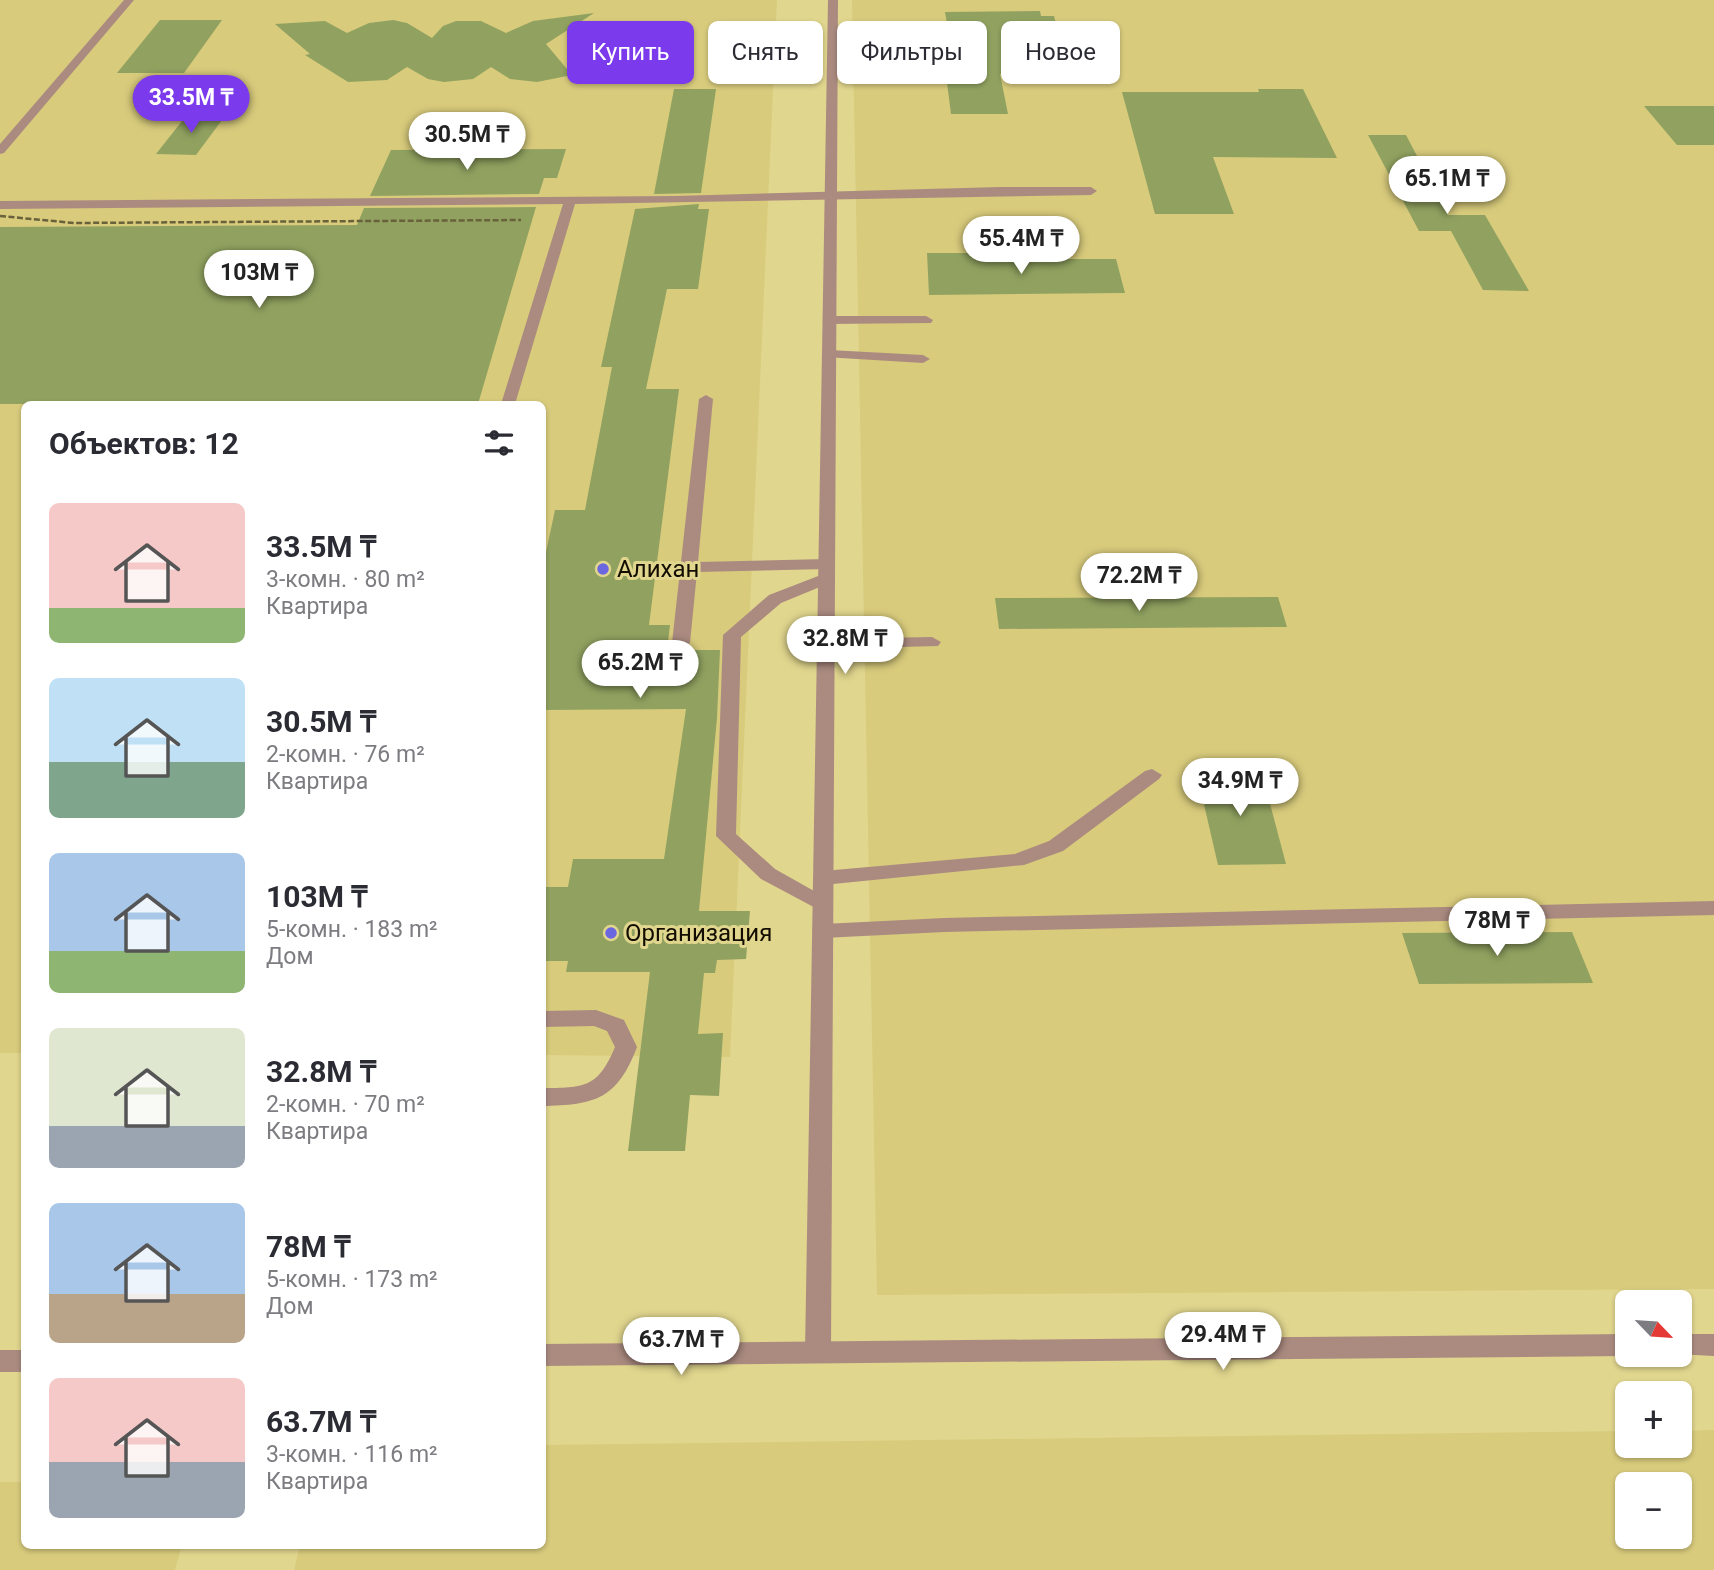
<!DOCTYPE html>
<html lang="ru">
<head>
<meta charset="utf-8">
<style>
  body { margin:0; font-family:Roboto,sans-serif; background:#f7f7f7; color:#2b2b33; height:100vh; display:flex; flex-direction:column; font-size:26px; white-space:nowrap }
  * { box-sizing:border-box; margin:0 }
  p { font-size:23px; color:#7c7c81 }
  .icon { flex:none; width:38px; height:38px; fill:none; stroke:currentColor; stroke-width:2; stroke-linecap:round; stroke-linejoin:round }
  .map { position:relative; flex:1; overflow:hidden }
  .details { position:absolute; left:21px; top:401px; width:525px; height:1148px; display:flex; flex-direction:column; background:#fff; border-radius:10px; box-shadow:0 2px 5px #0004 }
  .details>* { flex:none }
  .banner { position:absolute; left:567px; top:21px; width:665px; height:63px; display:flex; gap:14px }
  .needle { width:46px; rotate:115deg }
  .tools { position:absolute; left:1615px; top:1290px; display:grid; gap:14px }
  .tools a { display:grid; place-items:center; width:77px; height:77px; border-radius:10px; background:#fff; box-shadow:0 2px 5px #0004; font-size:35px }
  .price { position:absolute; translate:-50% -60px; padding:0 16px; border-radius:24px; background:#fff; color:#222; font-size:23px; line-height:46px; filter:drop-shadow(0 2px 4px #0008) }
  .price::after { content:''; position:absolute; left:50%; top:42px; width:21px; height:16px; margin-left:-10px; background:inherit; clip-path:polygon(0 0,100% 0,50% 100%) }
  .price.current { background:#7c3aed; color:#fff }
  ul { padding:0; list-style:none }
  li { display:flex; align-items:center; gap:21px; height:175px; padding:0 28px }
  li span { display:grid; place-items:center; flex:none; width:196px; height:140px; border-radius:10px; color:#555 }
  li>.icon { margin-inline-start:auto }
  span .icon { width:84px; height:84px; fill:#fffc; stroke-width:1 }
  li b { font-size:30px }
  h2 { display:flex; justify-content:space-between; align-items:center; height:84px; padding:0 28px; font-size:30px }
  .chip { padding:0 24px; border-radius:10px; background:#fff; box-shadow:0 2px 5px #0004; font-size:24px; line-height:63px }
  .chip.current { background:#7c3aed; color:#fff }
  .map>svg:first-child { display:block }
  .built { fill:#d8cb7c; fill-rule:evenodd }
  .building { fill:#91a260 }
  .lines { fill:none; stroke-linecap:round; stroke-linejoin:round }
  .service { fill:#ab8b80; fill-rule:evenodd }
  .minor { fill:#ab8b80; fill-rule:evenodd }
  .tertiary { fill:#ab8b80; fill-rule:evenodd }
  .rail { stroke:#68613b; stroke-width:2.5; stroke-dasharray:6 2.5; stroke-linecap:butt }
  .poi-dot { fill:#6a67e1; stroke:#e1d68e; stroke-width:2.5 }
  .labels { text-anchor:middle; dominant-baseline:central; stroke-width:6; stroke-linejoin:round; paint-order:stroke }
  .poi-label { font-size:24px; fill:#120d00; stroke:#e1d68e; text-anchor:start }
</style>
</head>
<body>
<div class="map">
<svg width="1714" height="1570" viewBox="0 0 1714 1570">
  <rect width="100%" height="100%" fill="#e1d68e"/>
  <g class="built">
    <polygon points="0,0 777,0 730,1057 543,1055 542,404 24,404 24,1053 0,1053"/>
    <polygon points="852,0 1714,0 1714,1289 877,1295"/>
    <path d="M1714,1430V1570H294L300,1545H542L543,1445L1627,1431L1628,1446H1680V1431ZM1680,1484V1536H1628V1484Z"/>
    <polygon points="0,1482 24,1482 24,1545 182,1545 175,1570 0,1570"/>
  </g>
  <g class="building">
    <polygon points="1040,11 1041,16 1054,16 1069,74 1000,74 1008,114 951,114 944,59 953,59 945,12"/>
    <polygon points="594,13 546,44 572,75 537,82 510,79 491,67 473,79 444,82 428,79 407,67 387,80 348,82 305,55 310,54 275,24 325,21 347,33 369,23 393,20 407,23 432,38 443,26 456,21 481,21 506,33 533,21"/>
    <polygon points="160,20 222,20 184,73 117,73"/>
    <polygon points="674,89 716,89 701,193 654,194"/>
    <polygon points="1258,89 1303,89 1337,158 1213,157 1234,214 1155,214 1122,92 1259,92"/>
    <polygon points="1644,106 1714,106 1714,145 1677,145"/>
    <polygon points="186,116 225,116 196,155 156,154"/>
    <polygon points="1368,135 1406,135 1448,215 1485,215 1529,291 1483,290 1451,231 1419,231"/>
    <polygon points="566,149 557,178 544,178 539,194 370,196 391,150"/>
    <polygon points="699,204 698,209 709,209 698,289 667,289 646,389 679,389 649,625 670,625 667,650 720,650 717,718 699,911 750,911 746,959 717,960 715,973 704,973 698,1034 723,1033 719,1096 690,1095 685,1151 628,1151 650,972 566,972 568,961 542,961 542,887 568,887 573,859 664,859 686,709 542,710 542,571 555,510 585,510 612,367 601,367 635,209"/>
    <polygon points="536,207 478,404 0,404 0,227 357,225 364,208"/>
    <polygon points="927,253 972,253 973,259 1116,259 1125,293 929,295"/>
    <polygon points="1278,597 1287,627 999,629 995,598"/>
    <polygon points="1196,770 1261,770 1286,864 1218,865"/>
    <polygon points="1572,932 1593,983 1419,984 1402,933"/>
  </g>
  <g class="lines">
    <g class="service">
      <polygon points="124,0 134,0 4,153 0,154 0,144"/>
      <polygon points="1000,187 1091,187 1097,191 1091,195 575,204 515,404 501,404 563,204 0,209 0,201 675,196"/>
      <polygon points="926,316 933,320 931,323 829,324 822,320 829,316"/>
      <polygon points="829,350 923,355 930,359 923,363 824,357 822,354"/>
      <polygon points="706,395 713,399 698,562 827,559 835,564 827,569 697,572 690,643 681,648 672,643 699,399"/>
      <polygon points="826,573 832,574 834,578 832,582 781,603 741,637 736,834 775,869 830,900 833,905 823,912 761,879 716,836 723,635 769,595"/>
      <polygon points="932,637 941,642 938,646 826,649 817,644 826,639"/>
      <polygon points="1152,769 1162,775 1159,779 1063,851 1024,865 823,885 813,878 823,871 1015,854 1049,841 1145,771"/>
      <polygon points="1714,901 1714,915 944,932 823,938 816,936 812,931 816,926 823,924 944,918"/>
      <path d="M596,1010L624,1020L637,1047C617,1099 596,1105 542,1106V1088C584,1088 598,1088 615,1047L607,1031L594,1026L542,1027V1011Z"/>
    </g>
    <polygon class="minor" points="828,0 838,0 831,1352 827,1360 818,1363 809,1360 805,1352"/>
    <g class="tertiary">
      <polygon points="1628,1334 1628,1354 1632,1354 1628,1356 542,1366 542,1344"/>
      <polygon points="1680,1334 1714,1334 1714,1356 1676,1354 1680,1354"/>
      <rect x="0" y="1350" width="24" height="22"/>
    </g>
    <polyline class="rail" points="0,216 74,223 521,220"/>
  </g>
  <g class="poi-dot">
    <circle cx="603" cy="569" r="7"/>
    <circle cx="611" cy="933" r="7"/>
  </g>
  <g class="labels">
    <g class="poi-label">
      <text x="617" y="569">Алихан</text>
      <text x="625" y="933">Организация</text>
    </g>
  </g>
</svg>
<div class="tools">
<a><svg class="needle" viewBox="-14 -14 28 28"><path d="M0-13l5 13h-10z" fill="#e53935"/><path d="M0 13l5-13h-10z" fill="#7c7c81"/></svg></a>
<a>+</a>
<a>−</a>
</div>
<b class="price current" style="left:191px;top:135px">33.5M ₸</b>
<b class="price" style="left:467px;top:172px">30.5M ₸</b>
<b class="price" style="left:1447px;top:216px">65.1M ₸</b>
<b class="price" style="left:1021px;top:276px">55.4M ₸</b>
<b class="price" style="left:259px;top:310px">103M ₸</b>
<b class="price" style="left:1139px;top:613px">72.2M ₸</b>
<b class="price" style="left:845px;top:676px">32.8M ₸</b>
<b class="price" style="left:640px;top:700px">65.2M ₸</b>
<b class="price" style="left:1240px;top:818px">34.9M ₸</b>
<b class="price" style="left:1497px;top:958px">78M ₸</b>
<b class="price" style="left:1223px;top:1372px">29.4M ₸</b>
<b class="price" style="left:681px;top:1377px">63.7M ₸</b>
<div class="banner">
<a class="chip current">Купить</a>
<a class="chip">Снять</a>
<a class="chip">Фильтры</a>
<a class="chip">Новое</a>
</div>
<section class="details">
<h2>Объектов: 12<svg class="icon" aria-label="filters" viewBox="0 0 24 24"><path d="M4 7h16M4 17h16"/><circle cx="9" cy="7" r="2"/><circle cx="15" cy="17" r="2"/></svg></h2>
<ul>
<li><span style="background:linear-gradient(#f6c9c9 75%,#8fb573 0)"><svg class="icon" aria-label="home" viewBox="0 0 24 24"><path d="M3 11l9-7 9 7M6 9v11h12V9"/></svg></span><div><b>33.5M ₸</b><p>3-комн. · 80 m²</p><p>Квартира</p></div></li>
<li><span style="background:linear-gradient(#bfe0f5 60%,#7fa58c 0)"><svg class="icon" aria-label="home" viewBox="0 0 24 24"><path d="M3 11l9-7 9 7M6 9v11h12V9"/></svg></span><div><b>30.5M ₸</b><p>2-комн. · 76 m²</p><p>Квартира</p></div></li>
<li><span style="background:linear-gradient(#a9c7e8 70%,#8fb573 0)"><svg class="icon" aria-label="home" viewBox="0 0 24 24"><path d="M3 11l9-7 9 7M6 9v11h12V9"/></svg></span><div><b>103M ₸</b><p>5-комн. · 183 m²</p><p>Дом</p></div></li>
<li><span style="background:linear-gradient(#dfe7d0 70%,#9aa5b1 0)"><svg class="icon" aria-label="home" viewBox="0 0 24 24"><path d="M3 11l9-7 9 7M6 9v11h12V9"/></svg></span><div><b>32.8M ₸</b><p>2-комн. · 70 m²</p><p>Квартира</p></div></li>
<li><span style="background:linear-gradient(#a9c7e8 65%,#b9a48a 0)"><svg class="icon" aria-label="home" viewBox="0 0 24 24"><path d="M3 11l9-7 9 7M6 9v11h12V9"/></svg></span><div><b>78M ₸</b><p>5-комн. · 173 m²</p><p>Дом</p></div></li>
<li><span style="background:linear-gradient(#f6c9c9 60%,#9aa5b1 0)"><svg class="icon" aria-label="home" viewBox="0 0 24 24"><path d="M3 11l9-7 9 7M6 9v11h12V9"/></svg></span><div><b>63.7M ₸</b><p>3-комн. · 116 m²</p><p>Квартира</p></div></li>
</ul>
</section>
</div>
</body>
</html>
